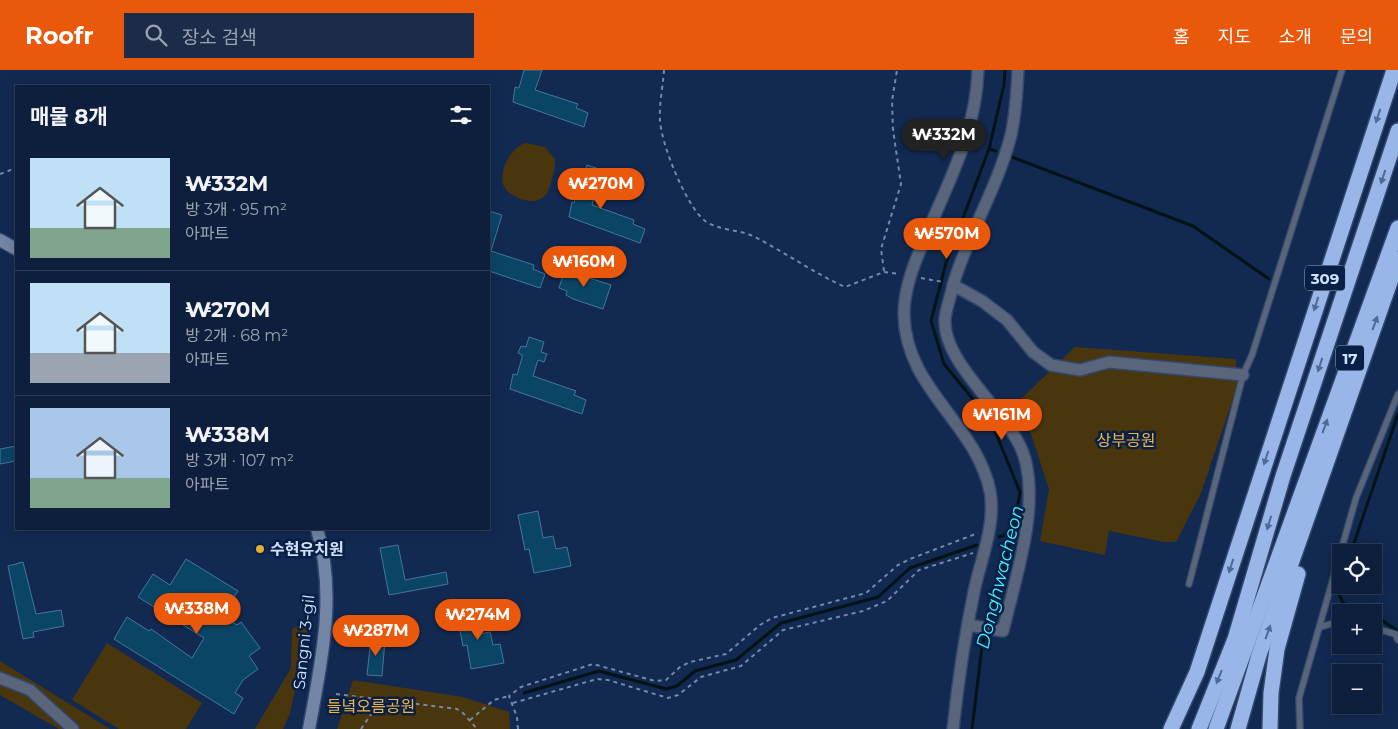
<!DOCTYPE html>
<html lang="ko">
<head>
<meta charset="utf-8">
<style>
  body { margin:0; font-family:Montserrat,"Noto Sans KR",sans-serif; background:#1c2c48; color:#f1f3f6; height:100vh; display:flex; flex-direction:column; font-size:19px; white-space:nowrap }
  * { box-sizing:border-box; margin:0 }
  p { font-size:16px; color:#9ba2b0 }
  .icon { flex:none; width:28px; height:28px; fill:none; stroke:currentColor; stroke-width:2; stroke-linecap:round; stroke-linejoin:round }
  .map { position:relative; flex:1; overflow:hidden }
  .drawer { position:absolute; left:15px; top:15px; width:475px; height:445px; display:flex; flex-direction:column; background:#0e1f3d; border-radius:0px; box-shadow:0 2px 12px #0003,0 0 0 1px #2e3d57 }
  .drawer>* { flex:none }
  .controls { position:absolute; left:1332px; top:474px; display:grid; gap:10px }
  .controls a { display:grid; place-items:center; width:50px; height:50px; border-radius:0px; background:#0e1f3d; box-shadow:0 2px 12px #0003,0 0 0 1px #2e3d57; font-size:25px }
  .price { position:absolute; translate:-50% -42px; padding:0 11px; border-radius:18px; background:#ea580c; color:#fff; font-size:16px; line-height:32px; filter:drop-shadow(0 1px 2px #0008) }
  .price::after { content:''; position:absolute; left:50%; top:30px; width:15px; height:11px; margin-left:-8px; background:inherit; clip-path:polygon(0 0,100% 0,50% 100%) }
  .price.active { background:#222; color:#fff }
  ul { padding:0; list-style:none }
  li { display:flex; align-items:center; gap:15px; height:125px; padding:0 15px }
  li+li { border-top:1px solid #2e3d57 }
  li span { display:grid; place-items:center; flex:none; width:140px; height:100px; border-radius:0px; color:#555 }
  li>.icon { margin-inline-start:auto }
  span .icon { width:60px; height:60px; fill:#fffc; stroke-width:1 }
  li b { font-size:21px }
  h2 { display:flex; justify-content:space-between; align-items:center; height:60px; padding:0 15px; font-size:21px }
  header { display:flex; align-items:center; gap:30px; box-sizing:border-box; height:70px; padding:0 25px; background:#ea580c; color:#fff }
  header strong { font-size:24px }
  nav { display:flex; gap:28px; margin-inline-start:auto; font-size:18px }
  .search { width:350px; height:45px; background:#1c2c48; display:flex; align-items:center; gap:12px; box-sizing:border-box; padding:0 18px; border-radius:0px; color:#9ba2b0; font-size:19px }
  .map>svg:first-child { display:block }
  .green { fill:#4a360d }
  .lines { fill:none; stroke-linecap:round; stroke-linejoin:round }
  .stream { stroke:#011415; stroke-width:3 }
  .building { fill:#0b4566; stroke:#43779b }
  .lane-casing { stroke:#31476c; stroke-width:8 }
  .street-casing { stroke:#31476c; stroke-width:14 }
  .secondary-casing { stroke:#31476c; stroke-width:15 }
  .highway-casing { stroke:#31476c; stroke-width:18 }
  .path { stroke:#7589aa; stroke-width:2; stroke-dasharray:4 4; stroke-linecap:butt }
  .lane { stroke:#59657a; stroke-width:5.5 }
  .street { stroke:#59657a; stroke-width:11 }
  .secondary { stroke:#7386a6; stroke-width:12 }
  .highway { stroke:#98b6e8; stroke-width:15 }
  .oneway { fill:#506a97 }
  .poi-dot { fill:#e7ac36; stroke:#081f46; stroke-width:2 }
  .labels { text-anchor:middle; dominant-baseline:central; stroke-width:5; stroke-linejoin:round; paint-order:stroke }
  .shield { fill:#081f46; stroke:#95a8c5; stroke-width:1 }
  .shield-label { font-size:15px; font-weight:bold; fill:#d2e2fc }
  .park-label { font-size:16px; fill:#eeb64c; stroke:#081f46 }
  .poi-label { font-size:16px; font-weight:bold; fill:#d2e2fc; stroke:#081f46; text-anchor:start }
  .street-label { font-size:16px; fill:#d2e2fc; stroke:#081f46 }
  .water-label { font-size:18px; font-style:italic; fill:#45f3fd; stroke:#081f46 }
</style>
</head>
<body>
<header>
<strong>Roofr</strong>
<div class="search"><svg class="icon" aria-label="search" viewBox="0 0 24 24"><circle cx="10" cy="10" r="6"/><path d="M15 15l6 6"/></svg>장소 검색</div>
<nav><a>홈</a><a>지도</a><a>소개</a><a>문의</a></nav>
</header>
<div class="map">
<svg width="1398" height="659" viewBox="0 0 1398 659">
  <rect width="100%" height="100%" fill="#122951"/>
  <g class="green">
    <path d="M525,73L545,77L555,89C556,97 553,104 551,112C549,118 548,125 542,128C532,136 506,126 503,114C501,108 503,101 505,95C509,85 515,77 525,73Z"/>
    <polygon points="1075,277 1236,289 1237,317 1201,423 1176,472 1164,472 1109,461 1105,485 1040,471 1049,419 1020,330"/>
    <polygon points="310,549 290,643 283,659 255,659 291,598 292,559"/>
    <polygon points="107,573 202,633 186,659 119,659 72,630"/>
    <polygon points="0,591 110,659 59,659 0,625"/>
    <polygon points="353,610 463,627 509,642 510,659 337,659"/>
  </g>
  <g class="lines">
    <g class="stream">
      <polyline points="989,79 996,81"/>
      <polyline points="1012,87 1193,156 1269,209"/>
      <polyline points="999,467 1013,462"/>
      <polyline points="1351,482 1398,344"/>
      <polyline points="1341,511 1338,522 1343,533 1367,542"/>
      <polyline points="1374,545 1398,561"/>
      <polyline points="988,555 1013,462 1020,422 991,351 944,294 931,251 946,193 989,79 1004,15 1005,0"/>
      <polyline points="524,623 599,601 666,619 677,616 695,601 736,590 781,553 878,527 910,498 977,475"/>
      <polyline points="972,659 982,577 986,561"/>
    </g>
  </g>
  <g class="building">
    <polygon points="524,0 542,0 535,20 578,34 576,38 588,43 584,57 513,32 515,17 519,18"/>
    <polygon points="587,95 602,100 592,135 634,150 633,154 645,159 640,173 569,147 572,132 574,133"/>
    <polygon points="489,141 502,145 491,181 534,195 533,199 545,204 540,218 489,201"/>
    <polygon points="566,196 581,201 580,205 611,215 603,239 573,229 566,225 567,221 559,218"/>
    <polygon points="529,267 544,272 541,282 547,284 544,292 538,290 533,306 576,321 574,325 586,330 582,344 510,319 513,304 517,305 522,288 522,285 518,283 521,276 526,277"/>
    <polygon points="16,376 16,391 0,394 0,379"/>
    <polygon points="538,441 543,468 553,466 556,479 567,477 571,496 534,503 529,479 525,480 518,445"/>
    <polygon points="398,475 405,510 446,502 448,514 389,525 380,478"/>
    <polygon points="186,489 238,521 222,546 237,555 241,552 260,578 249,586 258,599 243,610 235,623 243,628 234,644 114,569 127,547 149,561 151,559 192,588 204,568 138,527 153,504 170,515"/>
    <polygon points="23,492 36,544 61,540 64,556 33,562 34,567 23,569 8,496"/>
    <polygon points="475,537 480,564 490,562 493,575 500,574 504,593 471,599 467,575 463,576 456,541"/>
    <polygon points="371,568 385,570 382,606 367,605"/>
  </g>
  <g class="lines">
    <defs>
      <g id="lane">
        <polyline points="1189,514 1243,305 1252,285 1342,0"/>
        <polyline points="1320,557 1341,551"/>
        <polyline points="1374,558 1395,564 1398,570"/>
        <polyline points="1300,659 1299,628 1356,428 1398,324"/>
      </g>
      <g id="street">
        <path d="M1018,0C1017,22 1016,43 1011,65C998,117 968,164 953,215L982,231L1007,250L1033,282L1051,295L1080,300L1109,292L1243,305"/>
        <path d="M953,215C951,226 946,238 945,249C942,295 1013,344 1025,389C1039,441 1015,509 1003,561L968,555"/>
        <polyline points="0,608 30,620 73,659"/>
        <path d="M953,659C958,612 965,564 975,517C982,486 996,453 990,421C976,353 905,319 904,244C904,215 917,187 928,161C951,106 976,61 978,0"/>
      </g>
      <g id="secondary">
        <polyline points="0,170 16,179"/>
        <path d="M309,659C321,593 337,525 317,459"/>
      </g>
      <g id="highway">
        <polyline points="1171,659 1197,602 1394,0"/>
        <polyline points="1199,659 1235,569 1283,406 1398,61"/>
        <polyline points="1216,659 1398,158"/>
        <polyline points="1238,659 1259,585 1398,189"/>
        <polyline points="1270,659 1271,623 1277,579 1298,504"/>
      </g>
    </defs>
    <use href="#lane" class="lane-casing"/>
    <use href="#street" class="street-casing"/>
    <use href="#secondary" class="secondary-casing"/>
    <use href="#highway" class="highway-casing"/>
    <g class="path">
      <path d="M664,0C663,16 659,34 660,50C661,74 686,135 704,150C717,161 740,159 755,167C786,183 814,203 845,217L884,202L899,204"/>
      <polyline points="0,104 16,98"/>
      <polyline points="884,201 881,179 901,114 893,60 892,31 897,0"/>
      <polyline points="921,208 943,212"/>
      <polyline points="336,624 457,639 463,643 477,659"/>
      <polyline points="513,633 597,609 608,610 668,628 678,625 701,607 741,596 783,560 863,541 887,531 919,500 973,483"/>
      <polyline points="470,650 494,630 509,626"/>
      <polyline points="361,659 380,631"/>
      <polyline points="518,659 517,647 509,626 521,617 593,594 655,611 666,610 680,597 690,592 726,584 760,555 772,548 866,523 898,495 910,489 978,463"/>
    </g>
    <use href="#lane" class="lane"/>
    <use href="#street" class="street"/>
    <use href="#secondary" class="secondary"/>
    <use href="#highway" class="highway"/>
  </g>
  <defs><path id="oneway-solid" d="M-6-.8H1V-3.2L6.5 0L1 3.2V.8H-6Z" transform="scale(1.25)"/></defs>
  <g class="oneway">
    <use href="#oneway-solid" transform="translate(1378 46) rotate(108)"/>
    <use href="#oneway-solid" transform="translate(1383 107) rotate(108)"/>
    <use href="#oneway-solid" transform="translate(1316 234) rotate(108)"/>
    <use href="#oneway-solid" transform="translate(1375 253) rotate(-70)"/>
    <use href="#oneway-solid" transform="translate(1320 295) rotate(108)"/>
    <use href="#oneway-solid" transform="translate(1325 356) rotate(-70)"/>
    <use href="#oneway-solid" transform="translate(1266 388) rotate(108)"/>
    <use href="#oneway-solid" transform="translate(1269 453) rotate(107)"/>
    <use href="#oneway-solid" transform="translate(1231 496) rotate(108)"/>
    <use href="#oneway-solid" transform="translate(1268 562) rotate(-70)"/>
    <use href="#oneway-solid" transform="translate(1219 607) rotate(112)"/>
  </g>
  <circle class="poi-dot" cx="260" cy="479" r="5"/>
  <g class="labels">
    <g class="shield">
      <rect x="1305" y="195.5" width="40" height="25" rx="4"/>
      <rect x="1336" y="275.5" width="28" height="25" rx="4"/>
    </g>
    <g class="shield-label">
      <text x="1325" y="208">309</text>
      <text x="1350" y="288">17</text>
    </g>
    <g class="park-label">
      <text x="1126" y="370">상부공원</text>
      <text x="371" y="636">들녘오름공원</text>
    </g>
    <g class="poi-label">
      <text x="270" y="479">수현유치원</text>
    </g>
    <g class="street-label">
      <text transform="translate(304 572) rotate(-84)">Sangni 3-gil</text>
    </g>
    <g class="water-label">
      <text transform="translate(1000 507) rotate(-76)">Donghwacheon</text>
    </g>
  </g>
</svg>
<div class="controls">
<a><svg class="icon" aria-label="locate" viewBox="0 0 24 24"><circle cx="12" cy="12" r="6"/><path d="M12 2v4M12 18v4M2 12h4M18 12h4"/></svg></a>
<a>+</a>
<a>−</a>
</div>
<b class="price active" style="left:944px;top:91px">₩332M</b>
<b class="price" style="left:601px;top:140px">₩270M</b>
<b class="price" style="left:947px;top:190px">₩570M</b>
<b class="price" style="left:584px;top:218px">₩160M</b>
<b class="price" style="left:1002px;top:371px">₩161M</b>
<b class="price" style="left:197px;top:565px">₩338M</b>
<b class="price" style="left:478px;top:571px">₩274M</b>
<b class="price" style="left:376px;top:587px">₩287M</b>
<section class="drawer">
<h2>매물 8개<svg class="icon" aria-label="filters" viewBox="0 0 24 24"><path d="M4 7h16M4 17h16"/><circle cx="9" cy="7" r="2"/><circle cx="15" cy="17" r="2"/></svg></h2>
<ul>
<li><span style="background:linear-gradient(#bfe0f5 70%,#7fa58c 0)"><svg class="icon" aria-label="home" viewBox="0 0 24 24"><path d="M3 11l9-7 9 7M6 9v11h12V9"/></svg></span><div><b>₩332M</b><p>방 3개 · 95 m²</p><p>아파트</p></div></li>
<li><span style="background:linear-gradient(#bfe0f5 70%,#9aa5b1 0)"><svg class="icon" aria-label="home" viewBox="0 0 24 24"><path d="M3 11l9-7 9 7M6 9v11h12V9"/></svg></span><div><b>₩270M</b><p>방 2개 · 68 m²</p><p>아파트</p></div></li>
<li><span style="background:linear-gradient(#a9c7e8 70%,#7fa58c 0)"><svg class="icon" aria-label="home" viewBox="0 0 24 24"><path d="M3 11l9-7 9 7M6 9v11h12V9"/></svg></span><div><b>₩338M</b><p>방 3개 · 107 m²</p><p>아파트</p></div></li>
</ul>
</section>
</div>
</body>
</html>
